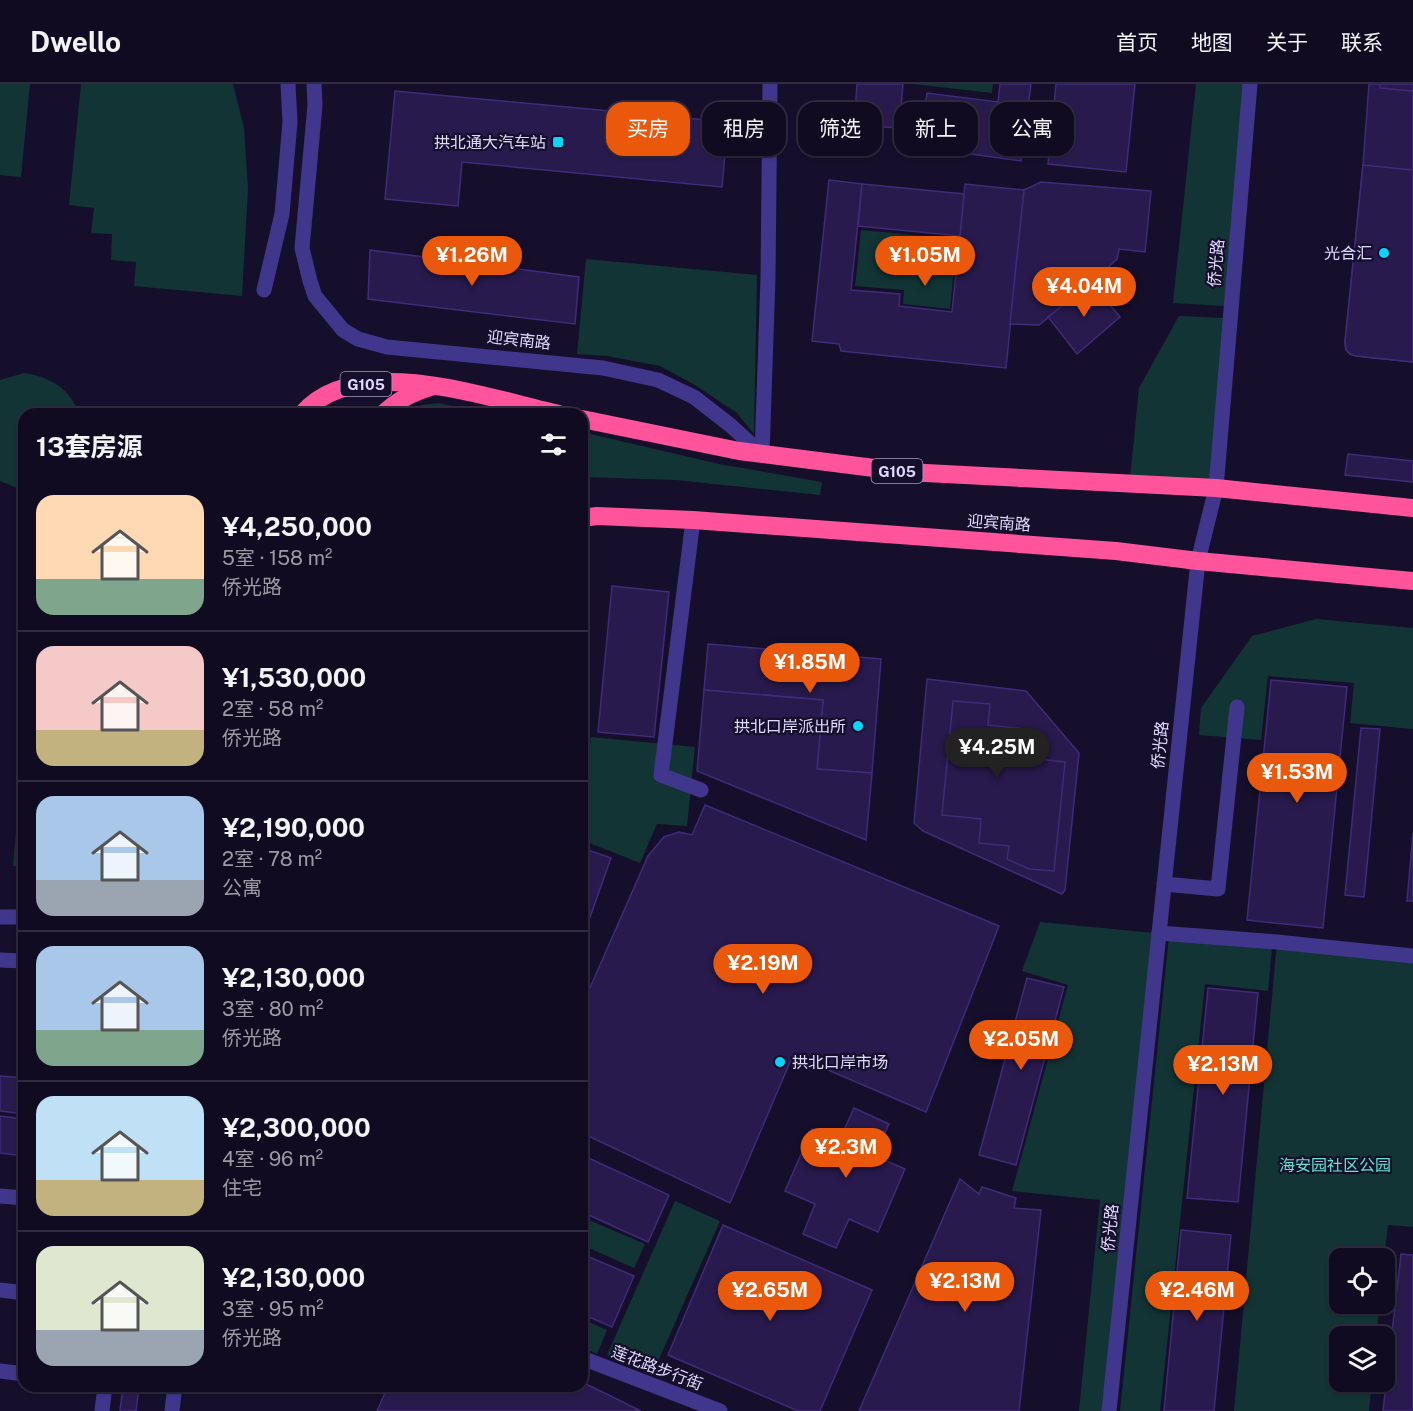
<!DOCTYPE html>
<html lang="zh">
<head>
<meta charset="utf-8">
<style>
  body { margin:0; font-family:"Public Sans","Noto Sans SC",sans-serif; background:#191429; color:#f1f3f6; height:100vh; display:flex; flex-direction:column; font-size:22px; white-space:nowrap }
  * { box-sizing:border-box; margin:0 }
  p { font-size:20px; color:#9c9ba5 }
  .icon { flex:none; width:33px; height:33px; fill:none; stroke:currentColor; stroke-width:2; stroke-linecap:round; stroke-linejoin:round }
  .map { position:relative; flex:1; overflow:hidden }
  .panel { position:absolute; left:18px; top:324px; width:570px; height:984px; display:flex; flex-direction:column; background:#100b20; border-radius:18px; box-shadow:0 2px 4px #0004,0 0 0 2px #302b3e }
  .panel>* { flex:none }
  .hud { position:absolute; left:606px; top:18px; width:570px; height:54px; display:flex; gap:12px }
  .buttons { position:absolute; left:1329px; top:1164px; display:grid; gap:12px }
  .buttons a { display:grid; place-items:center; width:66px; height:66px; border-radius:12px; background:#100b20; box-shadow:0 2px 4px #0004,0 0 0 2px #302b3e; font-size:30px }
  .price { position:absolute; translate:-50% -51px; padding:0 14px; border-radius:21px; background:#ea580c; color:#fff; font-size:20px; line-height:39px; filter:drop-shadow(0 2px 3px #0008) }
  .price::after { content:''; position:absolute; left:50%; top:36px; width:18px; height:14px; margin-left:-9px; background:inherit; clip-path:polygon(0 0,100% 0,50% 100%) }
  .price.current { background:#222; color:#fff }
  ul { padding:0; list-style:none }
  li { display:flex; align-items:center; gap:18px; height:150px; padding:0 18px }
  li+li { border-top:2px solid #302b3e }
  li span { display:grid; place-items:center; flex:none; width:168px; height:120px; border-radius:18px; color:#555 }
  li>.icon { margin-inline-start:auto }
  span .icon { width:72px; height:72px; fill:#fffc; stroke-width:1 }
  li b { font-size:26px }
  h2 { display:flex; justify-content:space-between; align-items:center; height:72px; padding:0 18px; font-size:26px }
  .tag { padding:0 21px; border-radius:18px; background:#100b20; box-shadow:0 2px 4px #0004,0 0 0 2px #302b3e; font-size:21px; line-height:54px }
  .tag.current { background:#ea580c; color:#fff }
  header { display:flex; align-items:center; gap:36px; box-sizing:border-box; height:84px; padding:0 30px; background:#100b20; border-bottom:2px solid #302b3e }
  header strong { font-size:28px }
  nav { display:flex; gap:33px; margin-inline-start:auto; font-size:21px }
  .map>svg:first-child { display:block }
  .green { fill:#123435 }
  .building { fill:#281a4d; stroke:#3f2b7a; stroke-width:1.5 }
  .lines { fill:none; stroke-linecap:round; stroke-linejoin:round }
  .minor { stroke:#40378c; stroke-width:15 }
  .highway { stroke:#ff549b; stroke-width:18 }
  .poi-dot { fill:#05d6ff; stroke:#160f2b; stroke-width:2 }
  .labels { text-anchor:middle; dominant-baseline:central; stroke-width:4.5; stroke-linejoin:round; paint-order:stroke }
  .shield { fill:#160f2b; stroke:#a39cbf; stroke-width:1.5 }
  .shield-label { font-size:15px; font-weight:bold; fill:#e0d9ff }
  .poi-label { font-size:16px; fill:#e0d9ff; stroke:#160f2b; text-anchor:end }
  .street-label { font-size:16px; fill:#e0d9ff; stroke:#160f2b }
  .park-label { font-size:16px; fill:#5de7ce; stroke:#160f2b }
</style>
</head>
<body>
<header>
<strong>Dwello</strong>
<nav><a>首页</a><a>地图</a><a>关于</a><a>联系</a></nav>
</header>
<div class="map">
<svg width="1413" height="1327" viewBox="0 0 1413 1327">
  <rect width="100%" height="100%" fill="#160f2b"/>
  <g class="green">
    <polygon points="0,0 30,0 21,93 0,91"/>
    <polygon points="81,0 233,0 244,44 248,105 242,212 134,202 136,178 111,176 112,150 91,149 94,124 69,121"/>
    <polygon points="913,0 993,0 992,9"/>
    <polygon points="1196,0 1244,0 1224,222 1173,219"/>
    <polygon points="861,146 957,155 950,225 903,220 904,206 855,202"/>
    <polygon points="586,175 757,191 754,350 737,329 695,301 660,282 607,272 577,270"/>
    <polygon points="1179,232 1224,234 1212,399 1130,395 1139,304"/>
    <path d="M24,289C50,293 70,304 79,330H24V403H15L0,397V296Z"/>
    <polygon points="438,319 493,330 405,330 421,321"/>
    <polygon points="582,348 719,380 822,398 820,411 676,396 582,393"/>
    <polygon points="1316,535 1413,544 1413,645 1350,639 1354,599 1268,592 1261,656 1199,651 1201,624 1252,552"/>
    <polygon points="591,653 695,663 687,742 657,740 640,779 582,756 582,728"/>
    <polygon points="24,659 24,783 13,782"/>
    <polygon points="1040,838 1164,850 1109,1327 1079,1327 1100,1116 1012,1107 1068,901 1022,887"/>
    <polygon points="1169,852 1272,863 1268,907 1205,900 1160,1327 1120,1327"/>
    <polygon points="1277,858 1413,872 1413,1143 1388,1141 1384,1174 1340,1174 1340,1220 1380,1220 1376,1252 1340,1252 1340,1298 1372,1298 1369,1327 1234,1327"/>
    <polygon points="675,1117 720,1137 652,1291 607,1271"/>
    <polygon points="582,1133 645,1160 634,1184 582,1161"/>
    <polygon points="582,1235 607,1246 597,1270 582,1263"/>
  </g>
  <g class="building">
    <polygon points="857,0 903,0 899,44 854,41"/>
    <polygon points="1000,0 1031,0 1021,77 920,63 927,9 998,18"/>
    <polygon points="1056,0 1135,0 1126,88 1048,80"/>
    <polygon points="1369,0 1413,0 1413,278 1356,272 1350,270 1346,266 1345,258 1363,81"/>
    <polygon points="1380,0 1413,0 1413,7 1380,4"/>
    <polygon points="395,7 728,38 722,103 462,78 458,122 385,115"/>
    <polygon points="1363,81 1413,86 1413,278 1356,272 1350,270 1346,266 1345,258"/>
    <polygon points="829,96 862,100 851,206 900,210 899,222 952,228 965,100 1024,106 1006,284 841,267 839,260 812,257"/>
    <polygon points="1041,98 1151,107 1145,168 1119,165 1117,175 1089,201 1039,241 1010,240 1024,106"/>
    <polygon points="862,100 964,110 960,152 858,142"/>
    <polygon points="370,166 579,193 575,240 368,215"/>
    <polygon points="1092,199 1120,233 1077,270 1048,233"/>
    <polygon points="1348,370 1413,377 1413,398 1345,391"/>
    <polygon points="612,502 669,508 654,653 598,648"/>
    <polygon points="708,560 881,575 872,689 817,685 823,616 704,606"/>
    <polygon points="927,595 1026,607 1079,669 1065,806 1062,810 923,747 914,739"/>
    <polygon points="1271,596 1347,603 1323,844 1247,836"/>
    <polygon points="704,606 823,616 817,685 872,689 866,756 697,687"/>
    <polygon points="953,617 990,620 988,641 1024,645 1021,673 1065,678 1054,787 1029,785 1007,775 1009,762 979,759 981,735 942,731"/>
    <polygon points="1361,644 1380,645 1364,813 1345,811"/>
    <polygon points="705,721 999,842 926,1028 793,971 730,1119 582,1049 582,922 648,772 664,753 679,748 692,751"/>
    <polygon points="1413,749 1413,817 1407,817"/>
    <polygon points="582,764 611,774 582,856"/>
    <polygon points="1027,894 1064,903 1016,1081 979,1071"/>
    <polygon points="1208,904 1258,909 1238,1118 1187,1114"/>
    <polygon points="0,992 24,994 24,1030 0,1027"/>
    <polygon points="854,1024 889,1040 875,1072 905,1085 878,1148 849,1135 836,1164 803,1150 815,1120 785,1107 812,1045 839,1057"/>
    <polygon points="0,1032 24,1035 24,1072 0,1069"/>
    <polygon points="582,1071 669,1111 648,1158 582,1128"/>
    <polygon points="960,1095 979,1110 982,1103 1016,1114 1014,1124 1041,1126 1019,1327 859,1327"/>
    <polygon points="723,1141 872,1206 820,1327 798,1327 668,1271"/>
    <polygon points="1181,1146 1231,1151 1214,1327 1164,1327"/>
    <polygon points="582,1170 634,1192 612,1243 582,1230"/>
    <polygon points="1401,1170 1413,1171 1413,1327 1383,1327"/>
    <polygon points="582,1298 641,1327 377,1327 388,1302 582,1302"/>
    <polygon points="123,1302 139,1302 136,1327 120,1327"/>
  </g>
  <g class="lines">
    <g class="minor">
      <polyline points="314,0 315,21 302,164 310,197 315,212 343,246 358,255 387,263 603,284 658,296 694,313 730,341 762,370"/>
      <polyline points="264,206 282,130 290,38 288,0"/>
      <polyline points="762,370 768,194 770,0"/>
      <polyline points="693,436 661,691 701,706"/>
      <polyline points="1164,800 1218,805 1237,623"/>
      <polyline points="0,833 24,833"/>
      <polyline points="1159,849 1277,858 1413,872"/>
      <polyline points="0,876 24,877"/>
      <polyline points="0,1112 24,1114"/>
      <polyline points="0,1206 24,1209"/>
      <polyline points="582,1274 720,1327"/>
      <polyline points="0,1287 24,1290"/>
      <polyline points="102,1327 105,1302"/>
      <polyline points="172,1327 175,1302"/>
      <polyline points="1109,1327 1198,477 1216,404 1250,0"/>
    </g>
    <g class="highway">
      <path d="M302,330C356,266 490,315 559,330"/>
      <path d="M383,330C398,316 411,309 431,303"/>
      <polyline points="582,335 739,367 906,388 1216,404 1413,424"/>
      <polyline points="582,434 597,432 693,436 1116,467 1198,477 1413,497"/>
    </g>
  </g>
  <g class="poi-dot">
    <rect x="552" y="52" width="12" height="12" rx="3"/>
    <circle cx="1384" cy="169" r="6"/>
    <circle cx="858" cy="642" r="6"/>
    <circle cx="780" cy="978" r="6"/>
  </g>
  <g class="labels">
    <g class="shield">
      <rect x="340.5" y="288" width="51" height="24" rx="4.5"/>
      <rect x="871.5" y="375" width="51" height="24" rx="4.5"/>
    </g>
    <g class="shield-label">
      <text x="366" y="300">G105</text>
      <text x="897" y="387">G105</text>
    </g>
    <g class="poi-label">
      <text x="546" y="58">拱北通大汽车站</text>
      <text x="1372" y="169">光合汇</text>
      <text x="846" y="642">拱北口岸派出所</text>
      <text x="792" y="978" text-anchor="start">拱北口岸市场</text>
    </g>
    <g class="street-label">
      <text transform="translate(1216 179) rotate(-85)">侨光路</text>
      <text transform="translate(519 256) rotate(6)">迎宾南路</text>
      <text transform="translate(999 439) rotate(4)">迎宾南路</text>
      <text transform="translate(1160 661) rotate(-84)">侨光路</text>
      <text transform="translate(1110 1144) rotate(-84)">侨光路</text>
      <text transform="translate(657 1284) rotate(21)">莲花路步行街</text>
    </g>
    <g class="park-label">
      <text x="1335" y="1081">海安园社区公园</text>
    </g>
  </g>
</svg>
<div class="buttons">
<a><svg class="icon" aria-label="locate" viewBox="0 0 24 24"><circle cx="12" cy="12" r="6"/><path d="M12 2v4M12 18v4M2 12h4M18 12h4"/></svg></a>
<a><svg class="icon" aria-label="layers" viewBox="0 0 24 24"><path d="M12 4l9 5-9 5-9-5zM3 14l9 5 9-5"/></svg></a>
</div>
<b class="price" style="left:472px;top:203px">¥1.26M</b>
<b class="price" style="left:925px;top:203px">¥1.05M</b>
<b class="price" style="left:1084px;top:234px">¥4.04M</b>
<b class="price" style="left:810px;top:610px">¥1.85M</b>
<b class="price current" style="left:997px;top:695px">¥4.25M</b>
<b class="price" style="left:1297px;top:720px">¥1.53M</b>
<b class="price" style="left:763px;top:911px">¥2.19M</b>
<b class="price" style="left:1021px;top:987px">¥2.05M</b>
<b class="price" style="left:1223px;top:1012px">¥2.13M</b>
<b class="price" style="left:846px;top:1095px">¥2.3M</b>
<b class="price" style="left:965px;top:1229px">¥2.13M</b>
<b class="price" style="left:770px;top:1238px">¥2.65M</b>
<b class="price" style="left:1197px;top:1238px">¥2.46M</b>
<div class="hud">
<a class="tag current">买房</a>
<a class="tag">租房</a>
<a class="tag">筛选</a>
<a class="tag">新上</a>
<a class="tag">公寓</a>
</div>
<section class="panel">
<h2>13套房源<svg class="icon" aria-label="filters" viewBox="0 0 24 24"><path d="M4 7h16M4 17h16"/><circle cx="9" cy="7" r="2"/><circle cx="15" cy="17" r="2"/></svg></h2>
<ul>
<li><span style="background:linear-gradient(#ffd9b3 70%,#7fa58c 0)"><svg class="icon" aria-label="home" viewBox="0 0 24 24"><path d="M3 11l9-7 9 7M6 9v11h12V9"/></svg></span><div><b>¥4,250,000</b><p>5室 · 158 m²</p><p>侨光路</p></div></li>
<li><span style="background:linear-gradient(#f6c9c9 70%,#c2b280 0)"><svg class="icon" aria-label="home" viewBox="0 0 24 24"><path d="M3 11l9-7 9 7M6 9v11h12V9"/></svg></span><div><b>¥1,530,000</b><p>2室 · 58 m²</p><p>侨光路</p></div></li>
<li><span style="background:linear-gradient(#a9c7e8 70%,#9aa5b1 0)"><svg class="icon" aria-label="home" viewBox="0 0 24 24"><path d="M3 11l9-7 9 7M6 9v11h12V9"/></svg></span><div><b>¥2,190,000</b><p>2室 · 78 m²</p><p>公寓</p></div></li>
<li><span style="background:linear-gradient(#a9c7e8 70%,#7fa58c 0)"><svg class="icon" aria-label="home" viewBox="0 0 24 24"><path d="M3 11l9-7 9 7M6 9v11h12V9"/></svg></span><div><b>¥2,130,000</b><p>3室 · 80 m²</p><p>侨光路</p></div></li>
<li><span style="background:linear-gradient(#bfe0f5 70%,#c2b280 0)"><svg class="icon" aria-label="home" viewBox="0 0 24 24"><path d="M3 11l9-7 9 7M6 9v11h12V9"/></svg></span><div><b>¥2,300,000</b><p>4室 · 96 m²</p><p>住宅</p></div></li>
<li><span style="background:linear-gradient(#dfe7d0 70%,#9aa5b1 0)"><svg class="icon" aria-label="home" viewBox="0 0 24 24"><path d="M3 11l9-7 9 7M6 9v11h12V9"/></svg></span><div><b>¥2,130,000</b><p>3室 · 95 m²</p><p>侨光路</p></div></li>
</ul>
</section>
</div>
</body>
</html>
